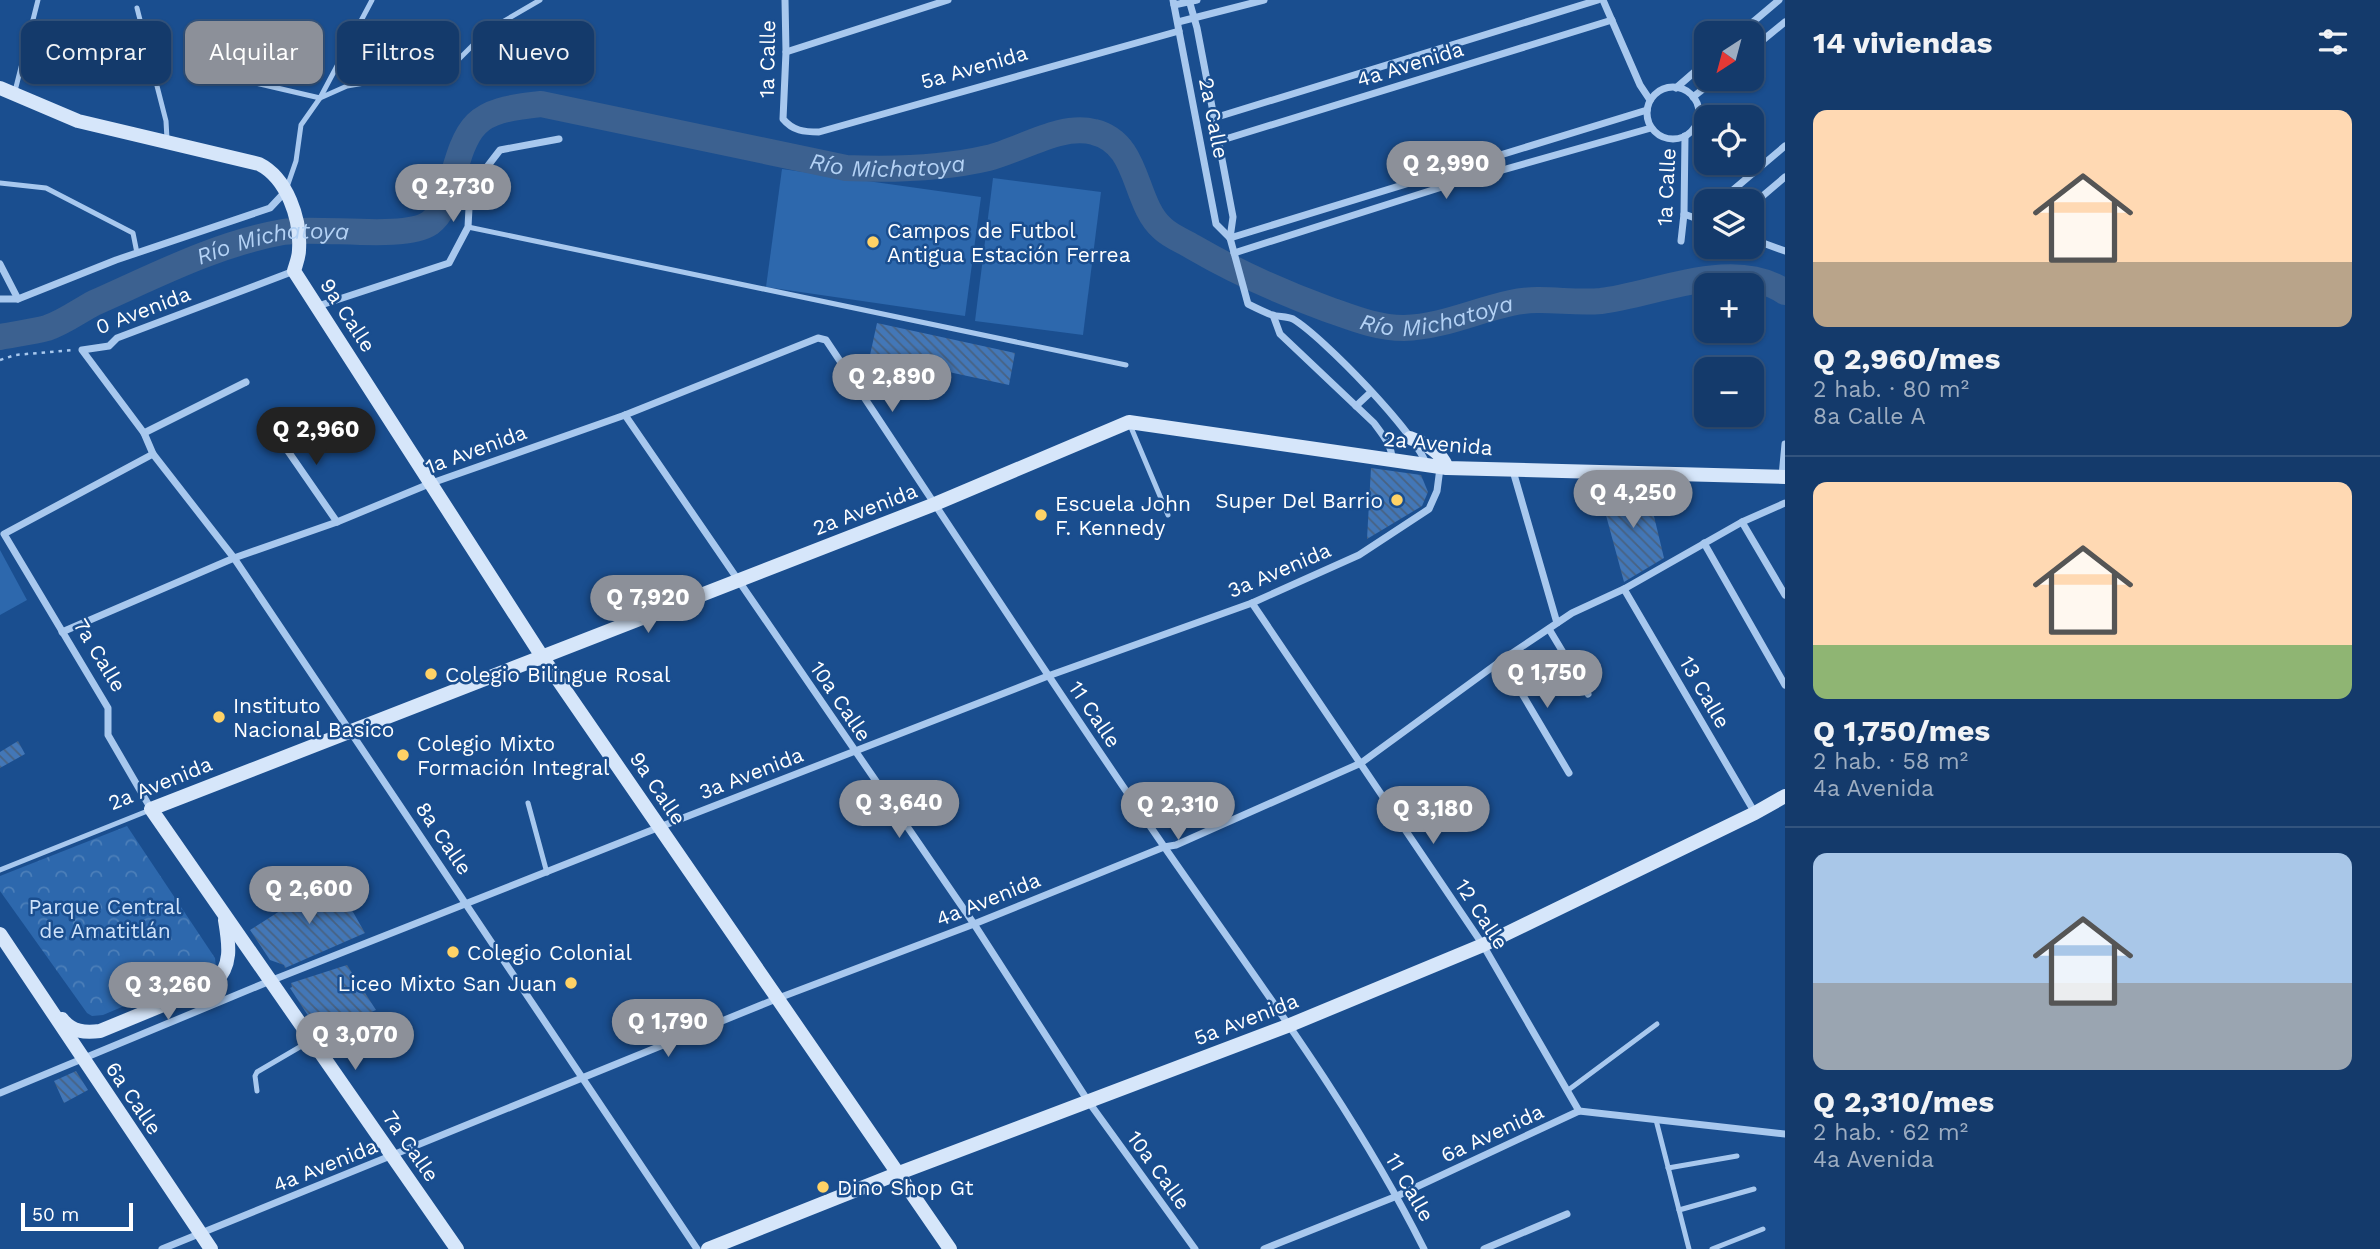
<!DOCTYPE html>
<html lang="es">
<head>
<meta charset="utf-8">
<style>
  body { margin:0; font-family:"Work Sans",sans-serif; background:#1d4171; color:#f1f3f6; height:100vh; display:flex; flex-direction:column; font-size:26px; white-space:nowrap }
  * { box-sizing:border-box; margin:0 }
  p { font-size:23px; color:#9dadc1 }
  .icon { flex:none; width:38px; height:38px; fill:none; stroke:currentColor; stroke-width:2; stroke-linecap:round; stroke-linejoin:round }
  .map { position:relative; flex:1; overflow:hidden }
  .side { display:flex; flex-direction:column; background:#143a6b; width:595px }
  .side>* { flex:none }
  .banner { position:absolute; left:21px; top:21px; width:665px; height:63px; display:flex; gap:14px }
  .needle { width:46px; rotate:216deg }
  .fabs { position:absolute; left:1694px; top:21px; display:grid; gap:14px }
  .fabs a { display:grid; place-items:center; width:70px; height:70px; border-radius:14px; background:#143a6b; box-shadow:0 2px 5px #0004,0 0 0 2px #33547e; font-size:35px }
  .scale { position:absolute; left:21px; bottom:18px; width:112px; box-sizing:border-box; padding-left:7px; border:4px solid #fff; border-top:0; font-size:19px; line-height:24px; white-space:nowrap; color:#fff; -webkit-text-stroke:5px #1a4e8f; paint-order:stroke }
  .price { position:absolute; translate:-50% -60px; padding:0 16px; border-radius:24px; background:#8c9099; color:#fff; font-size:23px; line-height:46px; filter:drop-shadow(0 2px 4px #0008) }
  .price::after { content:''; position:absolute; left:50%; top:42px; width:21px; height:16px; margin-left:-10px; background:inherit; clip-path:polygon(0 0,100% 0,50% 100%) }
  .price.current { background:#222; color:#fff }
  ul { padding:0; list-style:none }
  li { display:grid; align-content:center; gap:14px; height:371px; padding:0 28px }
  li+li { border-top:2px solid #33547e }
  li span { display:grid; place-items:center; height:217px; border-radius:14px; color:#555 }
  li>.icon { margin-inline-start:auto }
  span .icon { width:126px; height:126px; fill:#fffc; stroke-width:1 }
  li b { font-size:30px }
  h2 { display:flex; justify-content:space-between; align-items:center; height:84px; padding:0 28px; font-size:30px }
  .pill { padding:0 24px; border-radius:14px; background:#143a6b; box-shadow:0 2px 5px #0004,0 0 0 2px #33547e; font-size:24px; line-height:63px }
  .pill.current { background:#8c9099; color:#fff }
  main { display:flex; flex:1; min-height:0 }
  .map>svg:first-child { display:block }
  .park { fill:url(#park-crowns) }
  .garden { fill:#2d68ad }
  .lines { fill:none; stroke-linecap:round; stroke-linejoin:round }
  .river { stroke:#3c6190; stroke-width:26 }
  .building { fill:url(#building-back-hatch) }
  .path { stroke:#a8c8ee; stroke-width:2.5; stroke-dasharray:3.5 5; stroke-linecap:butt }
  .lane { stroke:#a8c8ee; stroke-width:5 }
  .street { stroke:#a8c8ee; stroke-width:7 }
  .secondary { stroke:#d6e6fa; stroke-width:14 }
  .poi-dot { fill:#ffd266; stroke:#1a4e8f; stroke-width:2.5 }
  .labels { text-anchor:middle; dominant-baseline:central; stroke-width:5; stroke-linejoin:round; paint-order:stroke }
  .street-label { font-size:21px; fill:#fff; stroke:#1a4e8f }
  .poi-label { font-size:21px; fill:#fff; stroke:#1a4e8f; text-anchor:start }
  .park-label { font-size:21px; fill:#cee2fa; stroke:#1a4e8f }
  .water-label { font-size:23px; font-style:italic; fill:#b4d2f5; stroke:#1a4e8f }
</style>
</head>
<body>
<main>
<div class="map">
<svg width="1785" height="1249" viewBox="0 0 1785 1249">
  <defs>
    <pattern id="park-crowns" width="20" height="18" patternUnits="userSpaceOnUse" patternTransform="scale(1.75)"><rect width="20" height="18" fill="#2d68ad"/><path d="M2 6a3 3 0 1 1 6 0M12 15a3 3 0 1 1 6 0" fill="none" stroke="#4c7fb9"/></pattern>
    <pattern id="building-back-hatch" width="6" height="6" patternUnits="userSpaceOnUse" patternTransform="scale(1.75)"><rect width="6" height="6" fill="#4377b7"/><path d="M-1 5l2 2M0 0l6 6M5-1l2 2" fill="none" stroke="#486282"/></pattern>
  </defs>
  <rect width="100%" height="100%" fill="#1a4e8f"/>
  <polygon class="park" points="127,826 215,958 216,967 103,1015 92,1016 87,1013 0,891 0,876"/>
  <g class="garden">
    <polygon points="782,169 981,197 965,316 766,287"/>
    <polygon points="993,178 1101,192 1083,335 975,321"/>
    <polygon points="0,550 27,600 0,615"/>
  </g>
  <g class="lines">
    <path class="river" id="s1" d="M0,337C15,334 32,332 47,328C63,323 79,311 94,303C155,276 216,244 283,232C319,226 404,241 430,223C442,214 446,200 450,186C468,123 472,111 541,104L846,168C894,170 941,169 988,158C1021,150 1061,123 1094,132C1140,143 1133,202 1162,228C1170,236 1183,241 1193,247C1236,272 1281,292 1327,309C1353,318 1376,328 1404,328C1442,327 1474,311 1511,303C1541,296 1571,304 1601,301C1657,294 1734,257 1785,292"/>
  </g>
  <g class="building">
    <polygon points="877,323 1015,353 1009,385 870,355"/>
    <polygon points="1371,468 1421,475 1428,492 1422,506 1367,539"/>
    <polygon points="1647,487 1664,558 1624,582 1600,493"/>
    <polygon points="18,741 25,754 0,768 0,752"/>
    <polygon points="333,877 365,933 285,968 284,965 270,960 250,930"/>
    <polygon points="347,965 376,1010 320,1034 290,988 292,987 291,983"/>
    <polygon points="76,1071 88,1090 64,1103 54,1081"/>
  </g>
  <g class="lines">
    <polyline class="path" points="0,360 15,355 73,350"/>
    <g class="lane">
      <polyline points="137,8 166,121 167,139"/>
      <polyline points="187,67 320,98 372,0"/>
      <polyline points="15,91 38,0"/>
      <polyline points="0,183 46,188 133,233 137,253"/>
      <polyline points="287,187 296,161 301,125 320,98 347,86 428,72 458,60 487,31 540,0"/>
      <polyline points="468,227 1126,365"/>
      <polyline points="1130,425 1168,515"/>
      <polyline points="528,803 547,873"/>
      <polyline points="0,870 150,810"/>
      <polyline points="257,1091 255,1076 257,1072 310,1041"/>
      <polyline points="1567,1091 1657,1024"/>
      <polyline points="1656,1120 1689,1249"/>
      <polyline points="1668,1168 1737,1156"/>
      <polyline points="1679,1210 1754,1189"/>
      <polyline points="1712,1249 1763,1229"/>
    </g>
    <g class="street">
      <path d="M785,0L786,52L783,119C793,131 804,132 819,132L1179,31"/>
      <polyline points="1173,0 1216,224 1230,238"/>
      <path d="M1189,0L1197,28L1233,217L1230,238L1248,304C1256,308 1264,312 1272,315C1279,317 1287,316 1293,319C1323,337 1417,434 1427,466"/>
      <polyline points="1603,0 1640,85 1650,100"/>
      <polyline points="1174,5 1197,0"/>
      <polyline points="1178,22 1264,0"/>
      <polyline points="1740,33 1779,0"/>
      <polyline points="1752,49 1785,22"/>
      <polyline points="786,52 948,0"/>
      <circle cx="1673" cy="113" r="26"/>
      <polyline points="1676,88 1706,62"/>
      <polyline points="1693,97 1716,79"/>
      <polyline points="1214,118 1598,0"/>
      <polyline points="1219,141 1612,20"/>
      <polyline points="1720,201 1785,146"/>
      <polyline points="1752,205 1785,177"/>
      <polyline points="1684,214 1706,222"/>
      <polyline points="1230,238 1647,110"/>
      <polyline points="1752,239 1785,251"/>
      <polyline points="1681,241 1684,214 1685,136"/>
      <polyline points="1234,253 1442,187 1651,128"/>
      <polyline points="0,264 18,299"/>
      <polyline points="294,271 117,338 109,346 82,350 144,433 153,454 234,558 697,1249"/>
      <polyline points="0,299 18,299 116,260 270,208 285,192"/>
      <polyline points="318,306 449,263 468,227 470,189 500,150 559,139"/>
      <path d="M1273,315L1280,334L1374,423C1382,434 1393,446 1392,461"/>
      <polyline points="1356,406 1371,392"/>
      <polyline points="625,415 974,924 1088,1101 1195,1249"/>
      <polyline points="272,428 337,522"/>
      <polyline points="144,433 246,382"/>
      <polyline points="1513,471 1557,623"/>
      <polyline points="1782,476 1785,444"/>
      <polyline points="1742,522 1785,595"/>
      <polyline points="1704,543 1785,685"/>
      <polyline points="1624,589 1755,813"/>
      <polyline points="1252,603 1483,945 1579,1111"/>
      <polyline points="1549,629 1588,694"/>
      <path d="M62,632L234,558L337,522L429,484L625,415L818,338L826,340C938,508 1048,678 1163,845C1254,977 1352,1105 1424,1249"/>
      <polyline points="1502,660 1569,773"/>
      <polyline points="151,809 108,735 108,708 4,534 153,454"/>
      <polyline points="0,1093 270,981 647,832 1048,676 1252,603 1359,555 1429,509 1437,491 1440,468"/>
      <polyline points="1579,1111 1785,1134"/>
      <polyline points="162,1249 776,999 974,924 1164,847 1176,845 1361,763 1502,660 1572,613 1624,589 1742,522 1785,503"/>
      <polyline points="1264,1249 1397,1196 1579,1111"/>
      <polyline points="1484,1249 1567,1214"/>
    </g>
    <g class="secondary">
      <path d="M0,88L78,121L259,164C287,178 301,219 299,250C299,257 296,264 294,271L543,658L950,1249"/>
      <path d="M1410,438C1426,444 1441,451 1447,468"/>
      <polyline points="0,934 211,1249"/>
      <path d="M62,1019C72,1032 85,1033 100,1031L214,984C233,965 229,944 225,920"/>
      <polyline points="457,1249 151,809 935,504 1129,422 1447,468 1785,477"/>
      <polyline points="708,1249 899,1173 1290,1025 1483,945 1755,813 1785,796"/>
    </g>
  </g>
  <g class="poi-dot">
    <circle cx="873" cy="242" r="7"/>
    <circle cx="1397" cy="500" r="7"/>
    <circle cx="1041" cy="515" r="7"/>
    <circle cx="431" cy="674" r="7"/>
    <circle cx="219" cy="717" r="7"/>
    <circle cx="403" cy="755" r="7"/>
    <circle cx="453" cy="952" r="7"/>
    <circle cx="571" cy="983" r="7"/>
    <circle cx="823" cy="1187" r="7"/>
  </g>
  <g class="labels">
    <g class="street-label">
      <text transform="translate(767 59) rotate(-89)">1a Calle</text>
      <text transform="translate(1410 64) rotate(-17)">4a Avenida</text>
      <text transform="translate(974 67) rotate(-16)">5a Avenida</text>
      <text transform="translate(1214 118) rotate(79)">2a Calle</text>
      <text transform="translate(1666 187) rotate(-87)">1a Calle</text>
      <text transform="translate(143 310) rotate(-21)">0 Avenida</text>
      <text transform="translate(348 315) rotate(57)">9a Calle</text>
      <text transform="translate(1438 443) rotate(5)">2a Avenida</text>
      <text transform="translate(476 449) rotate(-20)">1a Avenida</text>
      <text transform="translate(865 509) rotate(-21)">2a Avenida</text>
      <text transform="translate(1279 570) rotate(-23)">3a Avenida</text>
      <text transform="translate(100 655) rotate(59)">7a Calle</text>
      <text transform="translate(1705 692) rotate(60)">13 Calle</text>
      <text transform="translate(841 701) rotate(56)">10a Calle</text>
      <text transform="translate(1095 714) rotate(56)">11 Calle</text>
      <text transform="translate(751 773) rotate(-21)">3a Avenida</text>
      <text transform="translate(160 783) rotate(-22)">2a Avenida</text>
      <text transform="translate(658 788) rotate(56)">9a Calle</text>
      <text transform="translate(444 838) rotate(56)">8a Calle</text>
      <text transform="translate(988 899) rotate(-22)">4a Avenida</text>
      <text transform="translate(1482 914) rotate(57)">12 Calle</text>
      <text transform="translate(1246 1019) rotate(-21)">5a Avenida</text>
      <text transform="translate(134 1098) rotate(56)">6a Calle</text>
      <text transform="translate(1492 1133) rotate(-25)">6a Avenida</text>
      <text transform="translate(411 1146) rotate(55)">7a Calle</text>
      <text transform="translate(325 1165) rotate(-22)">4a Avenida</text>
      <text transform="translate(1159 1170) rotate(54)">10a Calle</text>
      <text transform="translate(1410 1187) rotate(60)">11 Calle</text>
    </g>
    <g class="poi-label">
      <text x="887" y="230">Campos de Futbol<tspan x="887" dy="24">Antigua Estación Ferrea</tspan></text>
      <text x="1383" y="500" text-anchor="end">Super Del Barrio</text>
      <text x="1055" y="503">Escuela John<tspan x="1055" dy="24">F. Kennedy</tspan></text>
      <text x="445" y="674">Colegio Bilingue Rosal</text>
      <text x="233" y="705">Instituto<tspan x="233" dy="24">Nacional Basico</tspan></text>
      <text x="417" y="743">Colegio Mixto<tspan x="417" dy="24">Formación Integral</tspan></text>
      <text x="467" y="952">Colegio Colonial</text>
      <text x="557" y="983" text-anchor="end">Liceo Mixto San Juan</text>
      <text x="837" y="1187">Dino Shop Gt</text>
    </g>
    <g class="park-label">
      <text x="105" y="906">Parque Central<tspan x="105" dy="24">de Amatitlán</tspan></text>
    </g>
    <g class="water-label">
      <text stroke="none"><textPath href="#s1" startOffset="985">Río Michatoya</textPath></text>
      <text stroke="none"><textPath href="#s1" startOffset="292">Río Michatoya</textPath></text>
      <text stroke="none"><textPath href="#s1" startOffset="1617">Río Michatoya</textPath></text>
    </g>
  </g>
</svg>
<div class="fabs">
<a><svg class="needle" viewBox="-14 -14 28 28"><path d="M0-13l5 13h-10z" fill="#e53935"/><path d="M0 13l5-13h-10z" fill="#9dadc1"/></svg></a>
<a><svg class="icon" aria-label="locate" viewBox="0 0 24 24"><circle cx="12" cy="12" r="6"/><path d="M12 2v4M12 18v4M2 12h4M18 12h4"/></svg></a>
<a><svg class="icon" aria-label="layers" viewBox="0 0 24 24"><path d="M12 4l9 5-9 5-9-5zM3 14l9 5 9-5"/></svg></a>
<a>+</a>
<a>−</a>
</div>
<div class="scale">50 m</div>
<b class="price" style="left:1446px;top:201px">Q 2,990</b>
<b class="price" style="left:453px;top:224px">Q 2,730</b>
<b class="price" style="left:892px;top:414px">Q 2,890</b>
<b class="price current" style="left:316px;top:467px">Q 2,960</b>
<b class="price" style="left:1633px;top:530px">Q 4,250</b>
<b class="price" style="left:648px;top:635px">Q 7,920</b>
<b class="price" style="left:1547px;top:710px">Q 1,750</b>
<b class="price" style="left:899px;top:840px">Q 3,640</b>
<b class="price" style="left:1178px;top:842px">Q 2,310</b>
<b class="price" style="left:1433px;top:846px">Q 3,180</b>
<b class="price" style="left:309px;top:926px">Q 2,600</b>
<b class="price" style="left:168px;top:1022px">Q 3,260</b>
<b class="price" style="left:668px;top:1059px">Q 1,790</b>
<b class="price" style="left:355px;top:1072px">Q 3,070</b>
<div class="banner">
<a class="pill">Comprar</a>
<a class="pill current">Alquilar</a>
<a class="pill">Filtros</a>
<a class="pill">Nuevo</a>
</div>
</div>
<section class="side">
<h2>14 viviendas<svg class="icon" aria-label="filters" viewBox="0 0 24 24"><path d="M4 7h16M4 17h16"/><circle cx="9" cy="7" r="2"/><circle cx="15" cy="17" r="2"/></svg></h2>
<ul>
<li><span style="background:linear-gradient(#ffd9b3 70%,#b9a48a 0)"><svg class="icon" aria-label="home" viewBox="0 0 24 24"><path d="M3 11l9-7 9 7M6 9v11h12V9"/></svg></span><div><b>Q 2,960/mes</b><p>2 hab. · 80 m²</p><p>8a Calle A</p></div></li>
<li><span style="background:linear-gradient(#ffd9b3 75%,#8fb573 0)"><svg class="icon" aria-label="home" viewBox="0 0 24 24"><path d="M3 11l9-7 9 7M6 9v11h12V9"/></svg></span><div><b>Q 1,750/mes</b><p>2 hab. · 58 m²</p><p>4a Avenida</p></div></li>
<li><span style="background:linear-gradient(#a9c7e8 60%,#9aa5b1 0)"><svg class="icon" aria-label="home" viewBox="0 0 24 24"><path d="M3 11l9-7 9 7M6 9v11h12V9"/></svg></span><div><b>Q 2,310/mes</b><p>2 hab. · 62 m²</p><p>4a Avenida</p></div></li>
</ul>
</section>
</main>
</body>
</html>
